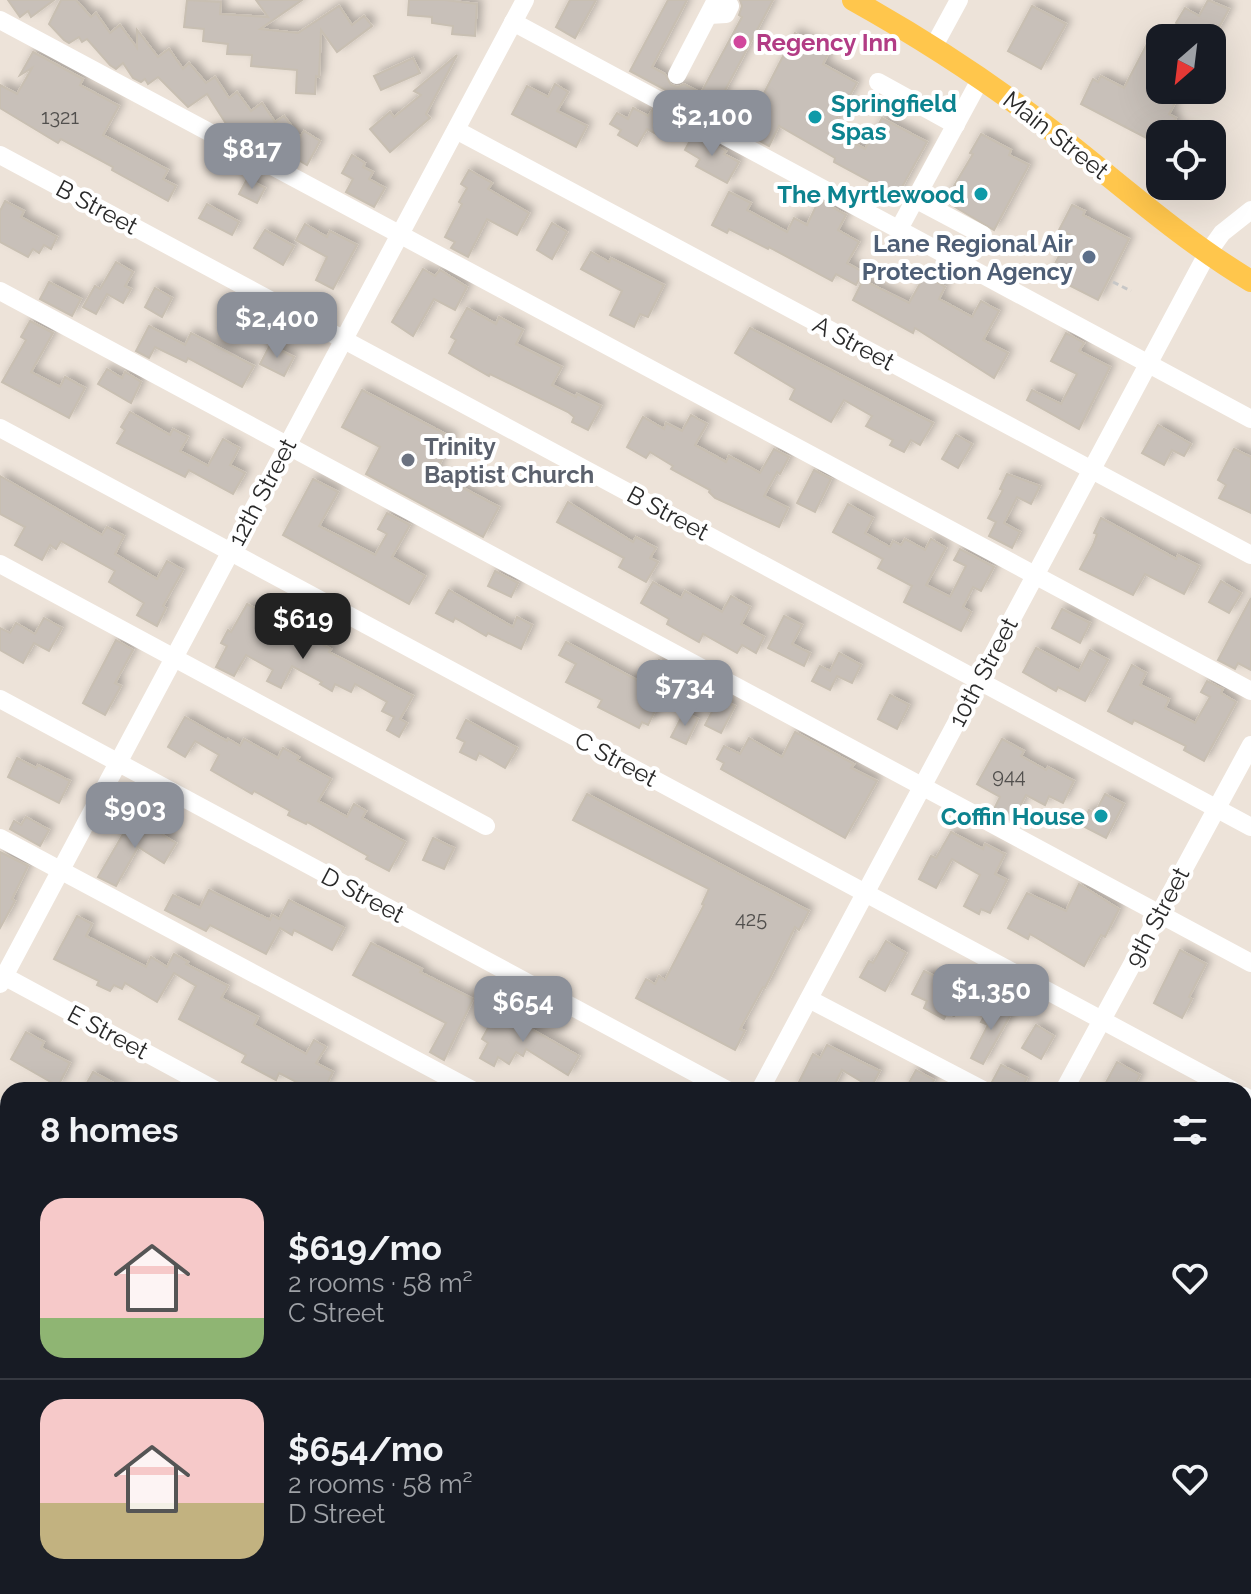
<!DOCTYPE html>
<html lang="en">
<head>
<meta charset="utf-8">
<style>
  body { margin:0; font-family:Raleway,sans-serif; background:#20242c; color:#f1f3f6; height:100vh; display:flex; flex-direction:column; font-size:30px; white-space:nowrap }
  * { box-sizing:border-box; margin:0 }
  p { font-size:26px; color:#9ea1a6 }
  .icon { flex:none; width:44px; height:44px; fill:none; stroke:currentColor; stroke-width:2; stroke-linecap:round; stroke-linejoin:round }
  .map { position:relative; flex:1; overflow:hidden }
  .details { position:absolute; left:0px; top:1082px; width:1252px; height:512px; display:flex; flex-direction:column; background:#171b24; border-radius:24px 24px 0 0; box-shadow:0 8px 32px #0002 }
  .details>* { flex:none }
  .needle { width:52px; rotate:208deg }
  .buttons { position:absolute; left:1146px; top:24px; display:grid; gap:16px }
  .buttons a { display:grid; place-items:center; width:80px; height:80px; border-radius:16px; background:#171b24; box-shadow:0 8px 32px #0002; font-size:40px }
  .price { position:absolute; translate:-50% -68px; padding:0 18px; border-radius:16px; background:#8c9099; color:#fff; font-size:26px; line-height:52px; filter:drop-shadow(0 2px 4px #0008) }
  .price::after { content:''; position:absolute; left:50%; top:48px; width:24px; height:18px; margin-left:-12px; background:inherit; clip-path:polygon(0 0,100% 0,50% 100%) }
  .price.selected { background:#222; color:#fff }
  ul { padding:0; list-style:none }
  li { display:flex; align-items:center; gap:24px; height:200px; padding:0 40px }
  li+li { border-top:2px solid #363941 }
  li span { display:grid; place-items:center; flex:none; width:224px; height:160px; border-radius:24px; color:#555 }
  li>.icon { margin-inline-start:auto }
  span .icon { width:96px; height:96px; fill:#fffc; stroke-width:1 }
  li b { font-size:34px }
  h2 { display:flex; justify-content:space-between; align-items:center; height:96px; padding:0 40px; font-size:34px }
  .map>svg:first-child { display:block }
  .building { fill:#c8c0b9; stroke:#c8bfb2; stroke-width:2; filter:url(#shadow) }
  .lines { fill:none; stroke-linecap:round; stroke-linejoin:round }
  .path { stroke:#c7c7c7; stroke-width:3; stroke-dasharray:6 4; stroke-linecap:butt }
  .minor { stroke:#fff; stroke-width:18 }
  .major { stroke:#ffc64c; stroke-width:22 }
  .hotel-dot { fill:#d1479c; stroke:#fff; stroke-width:3 }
  .culture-dot { fill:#0f9aa8; stroke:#fff; stroke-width:3 }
  .service-dot { fill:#5c6f8a; stroke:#fff; stroke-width:3 }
  .worship-dot { fill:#6b7280; stroke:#fff; stroke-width:3 }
  .labels { text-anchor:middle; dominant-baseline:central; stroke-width:8; stroke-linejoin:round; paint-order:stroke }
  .number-label { font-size:20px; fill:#514f4d }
  .hotel-label { font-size:24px; font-weight:bold; fill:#b23c85; stroke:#fff; text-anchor:start }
  .culture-label { font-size:24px; font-weight:bold; fill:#0d838f; stroke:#fff; text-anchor:end }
  .street-label { font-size:24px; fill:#292929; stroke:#fff }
  .service-label { font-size:24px; font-weight:bold; fill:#4e5e75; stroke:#fff; text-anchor:end }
  .worship-label { font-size:24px; font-weight:bold; fill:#5b616d; stroke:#fff; text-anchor:start }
</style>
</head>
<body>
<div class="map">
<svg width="1251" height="1594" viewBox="0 0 1251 1594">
  <defs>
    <filter id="shadow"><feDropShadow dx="4.5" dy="-4.5" stdDeviation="4" flood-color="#0004"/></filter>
  </defs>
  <rect width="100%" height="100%" fill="#ede3d9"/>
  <g class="building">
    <polygon points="8,0 54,0 31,17 28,11 20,17"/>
    <polygon points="61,0 76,0 91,17 96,13 110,33 120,25 137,48 137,30 158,57 169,49 183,69 189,63 206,83 215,77 229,98 237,92 251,111 262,103 275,122 284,116 300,137 304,131 320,141 307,165 283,151 278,155 259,145 244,126 235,132 230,130 207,94 188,107 158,77 148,84 145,79 141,82 133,78 123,63 116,69 110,65 87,39 82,42 79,37 69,43 64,40 49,24"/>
    <polygon points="187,0 221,2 220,14 268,17 256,0 302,0 260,29 298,33 339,6 352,25 364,16 372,26 337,52 321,30 319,77 316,76 315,94 296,93 297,70 251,66 252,55 227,54 228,44 203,41 204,29 184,27"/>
    <polygon points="409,0 445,0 477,4 475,36 452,34 453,26 432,23 432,17 408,15"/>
    <polygon points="570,0 596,0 575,38 556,27"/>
    <polygon points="668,0 687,0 652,67 665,74 671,85 678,87 684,84 701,93 742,17 739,15 742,6 740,0 773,0 712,115 630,71"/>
    <polygon points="1208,0 1229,9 1212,40 1212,33 1209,38 1203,38 1176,23 1185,8 1199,16"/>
    <polygon points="1032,6 1066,24 1041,69 1008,51"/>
    <polygon points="795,33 829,52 823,64 857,83 830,130 865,149 882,118 927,142 897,196 834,162 835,158 779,126 769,146 744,132"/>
    <polygon points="1149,40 1160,46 1160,90 1182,90 1169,114 1176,118 1173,124 1192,134 1160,134 1160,145 1081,104 1093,79 1098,82 1101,76 1124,88"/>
    <polygon points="33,52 83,79 80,85 119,106 103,135 168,170 163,179 176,186 168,201 112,170 113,167 61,139 58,143 0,108 0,85 17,94 32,68 20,75"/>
    <polygon points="457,55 426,114 430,118 390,152 370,129 390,112 394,117 421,95 414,91"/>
    <polygon points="413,58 420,73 381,90 374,76"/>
    <polygon points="555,84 568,92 557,111 587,126 576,147 512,114 527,86 548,97"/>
    <polygon points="633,108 648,116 652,110 667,119 658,135 647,129 637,146 618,135 621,130 610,124 617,113 628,119"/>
    <polygon points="694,133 726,151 724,154 739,162 727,183 696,166 700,159 685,150"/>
    <polygon points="981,134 1011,150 1009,155 1029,165 994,230 945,201 973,154 970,153"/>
    <polygon points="352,155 365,163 363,167 373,172 369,179 385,188 374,207 346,192 353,179 342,173"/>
    <polygon points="469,170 492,183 488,189 529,213 517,235 487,219 468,257 451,248 455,242 445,237 462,204 459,202 467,188 461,184"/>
    <polygon points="247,179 265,188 257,203 239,194"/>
    <polygon points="729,192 751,203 747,210 787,232 794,218 807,225 819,200 846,215 838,230 859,242 847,263 863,272 856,285 836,274 832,281 769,247 768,249 729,229 727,233 712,225"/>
    <polygon points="5,201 24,211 21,217 57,237 51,249 44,245 39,253 33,249 28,257 0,242 0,211"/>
    <polygon points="207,204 239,222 232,235 199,218"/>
    <polygon points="1072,205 1085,211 1083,215 1129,239 1098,300 1049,275 1070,235 1059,230"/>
    <polygon points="552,223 567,232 552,259 537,250"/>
    <polygon points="305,224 327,237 330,231 357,245 333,289 316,280 327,257 296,240"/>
    <polygon points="265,230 294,246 283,265 254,248"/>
    <polygon points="591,252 609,262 611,258 664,285 648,317 640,314 634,327 610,315 622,291 581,269"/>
    <polygon points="116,262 133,272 125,286 131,289 123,303 107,294 96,314 83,307 95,286 100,289"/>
    <polygon points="423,269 435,276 440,270 467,287 455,310 434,299 413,336 392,322"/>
    <polygon points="925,275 945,287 939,299 972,317 981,301 999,311 983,340 1008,353 994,378 915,328 913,333 853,300 863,280 909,303"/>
    <polygon points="49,282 81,299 72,316 40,299"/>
    <polygon points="155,288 172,298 162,317 145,307"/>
    <polygon points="467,308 496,324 499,317 523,330 516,344 562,367 552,385 576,397 577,394 601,406 588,430 572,422 574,417 568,412 490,374 489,376 449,353 456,340 451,337"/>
    <polygon points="30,321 53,333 31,372 60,387 65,377 85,388 69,418 2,382 26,340 21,337"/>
    <polygon points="149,326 185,345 191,333 254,366 242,387 188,358 186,362 155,347 149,358 136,351"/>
    <polygon points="750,328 933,423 920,445 911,440 904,452 890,445 893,440 866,426 872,416 844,400 831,422 790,399 795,389 735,353"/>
    <polygon points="1066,333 1084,343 1079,351 1110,367 1079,429 1027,400 1032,390 1061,404 1077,374 1051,361"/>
    <polygon points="270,345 294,357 284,376 260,364"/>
    <polygon points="107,369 122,378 125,372 141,382 131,403 98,384"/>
    <polygon points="362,390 453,438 435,473 499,507 483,537 366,474 380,447 342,427"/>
    <polygon points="130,412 170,435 173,429 188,437 180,451 208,466 223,439 239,448 230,465 245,473 233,494 189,470 185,477 117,443 125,430 121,427"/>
    <polygon points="691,415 707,424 695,445 726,462 729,456 760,473 774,449 789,457 780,474 777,472 764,496 788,508 779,527 715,498 709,492 710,490 671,469 673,466 650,452 646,458 627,447 643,417 664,429 666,423 682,431"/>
    <polygon points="1158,425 1191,444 1184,456 1172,450 1164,465 1142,453"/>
    <polygon points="956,435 972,444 958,468 942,459"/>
    <polygon points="1234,449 1251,457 1251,513 1219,498 1226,485 1218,480"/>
    <polygon points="814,470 831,479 815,512 797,503"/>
    <polygon points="1007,474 1040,486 1031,504 1017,497 1004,523 1020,532 1012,548 989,536 996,522 988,518 1003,490 1000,489"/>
    <polygon points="0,476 102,535 107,527 124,536 115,554 157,579 167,561 183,570 163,606 166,608 157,626 137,615 144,603 109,582 115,571 61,541 56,549 50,545 42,560 15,545 25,527 0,514"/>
    <polygon points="313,479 338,492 319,526 375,555 387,534 378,529 387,513 410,525 392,557 425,576 409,604 283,535"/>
    <polygon points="568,502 633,542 636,537 656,548 650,558 658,562 646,582 619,567 624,558 557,522"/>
    <polygon points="848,504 873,518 865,533 890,547 893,541 901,545 905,539 925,550 931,539 946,548 926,585 950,597 966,566 954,560 960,549 994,567 981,591 973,587 963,607 971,612 961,631 904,602 912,586 878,568 883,559 833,532"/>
    <polygon points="1101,518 1176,559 1178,555 1199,566 1184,594 1145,574 1133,595 1080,569 1093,545 1097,534 1094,533"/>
    <polygon points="495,571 518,583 511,597 488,586"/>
    <polygon points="1221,581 1241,593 1229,613 1209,602"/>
    <polygon points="653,582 681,598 685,591 722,612 731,596 750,607 741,624 764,637 756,653 742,645 737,653 703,634 699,642 667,624 669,619 641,603"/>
    <polygon points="449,590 513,627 517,617 532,625 521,649 488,633 486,636 455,618 453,622 436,613"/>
    <polygon points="1251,598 1251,670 1238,663 1235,669 1218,660"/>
    <polygon points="247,604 331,649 329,652 413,696 400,719 407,723 399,737 387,730 394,717 382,711 387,702 355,684 351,692 335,684 332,691 320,684 322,682 292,666 281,688 267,681 273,670 246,655 234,676 216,667 227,646 221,643 228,630 231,632"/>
    <polygon points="1062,609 1090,623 1080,643 1052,628"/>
    <polygon points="784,616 802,625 792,644 810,653 804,666 768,648"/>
    <polygon points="44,618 62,628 49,651 34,643 23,663 0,650 0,628 10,633 16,623 35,634"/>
    <polygon points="116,640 133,650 115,683 121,686 105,715 83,703"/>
    <polygon points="566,642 646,685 659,660 675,669 673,672 697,684 689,700 666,689 648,725 642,722 639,728 598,707 602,700 566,682 576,664 559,655"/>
    <polygon points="1036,648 1079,671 1090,650 1108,660 1085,701 1058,687 1056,691 1023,672"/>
    <polygon points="839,653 861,665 852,683 837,676 830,690 812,681 820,666 830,671"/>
    <polygon points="1132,665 1146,673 1140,685 1169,699 1165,708 1195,723 1210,697 1201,692 1207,681 1223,689 1221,693 1236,702 1204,761 1184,750 1186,746 1134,720 1132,724 1108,711"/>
    <polygon points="890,695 909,705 897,729 878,719"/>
    <polygon points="719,698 735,706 721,733 705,725"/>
    <polygon points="684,712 698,719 686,744 671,737"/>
    <polygon points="185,717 227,741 228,739 240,746 244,739 278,758 283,748 299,757 297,760 331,779 318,801 347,817 354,804 366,811 362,818 405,842 389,871 366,859 368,856 307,822 306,824 288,815 290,811 254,791 252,794 211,770 219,755 195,741 185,757 168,747"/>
    <polygon points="466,720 517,748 505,768 479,753 476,760 460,752 465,742 457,738"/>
    <polygon points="795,732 854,764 851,768 877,781 845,838 721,769 724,763 717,759 724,746 740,754 749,738 782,757"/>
    <polygon points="1002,739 1024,751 1021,756 1046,770 1048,767 1074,781 1063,803 1049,796 1045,805 1026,795 1012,821 993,811 1000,797 977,784"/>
    <polygon points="17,758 36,768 38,765 70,781 59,803 8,777"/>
    <polygon points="587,794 809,911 799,930 795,927 765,988 763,987 740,1029 745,1031 735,1050 636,998 646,979 655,984 659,976 665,980 704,905 702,904 709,889 573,820"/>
    <polygon points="1105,794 1124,804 1106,838 1081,825 1089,810 1095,813"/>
    <polygon points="26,817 49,830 40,846 10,829 14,821 21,825"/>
    <polygon points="133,817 176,843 164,863 138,847 116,886 98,877"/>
    <polygon points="951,832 983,849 985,844 1005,854 995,874 1007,880 990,913 981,909 979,914 964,906 980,875 952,859 936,888 919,879 931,856 936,858"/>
    <polygon points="433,838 454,848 444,869 423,860"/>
    <polygon points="0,852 28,866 12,899 15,901 0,928"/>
    <polygon points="1079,884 1119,909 1105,937 1101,935 1084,966 1030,934 1028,939 1008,928 1027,893 1066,911"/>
    <polygon points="209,890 270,920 272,915 279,919 289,900 344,928 332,950 294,930 292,935 280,928 266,954 210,925 206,931 165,910 173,895 200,908"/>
    <polygon points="77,916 92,924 86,936 146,967 151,957 167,967 174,954 188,962 186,964 228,986 221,998 258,1017 254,1025 306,1054 314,1040 326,1047 316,1063 333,1072 324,1090 312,1090 279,1073 276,1080 242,1062 246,1055 179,1019 196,986 174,973 157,1002 125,983 122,989 114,985 110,991 97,985 99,981 54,959"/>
    <polygon points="886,941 906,953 885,991 860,977 869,961 873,963"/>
    <polygon points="371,943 422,969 420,972 473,999 444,1060 430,1052 446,1023 353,975"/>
    <polygon points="1180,950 1206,964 1189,997 1192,999 1182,1018 1154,1003"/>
    <polygon points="924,971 966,992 954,1016 947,1013 944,1019 924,1008 927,1001 912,994"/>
    <polygon points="992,1003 1011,1014 983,1064 971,1058 988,1025 981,1022"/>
    <polygon points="499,1008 514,1016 512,1018 579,1056 568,1075 526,1049 523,1056 516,1052 509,1064 498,1057 494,1066 480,1058 488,1043 482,1039"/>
    <polygon points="1036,1025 1054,1036 1041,1059 1022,1048"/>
    <polygon points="26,1032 44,1042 41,1048 70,1063 58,1086 11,1059"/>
    <polygon points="827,1045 880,1071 871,1087 842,1070 832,1090 795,1090 813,1054 820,1058"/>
    <polygon points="1117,1062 1140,1075 1132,1090 1102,1090"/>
    <polygon points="1001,1065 1027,1078 1021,1090 995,1090 992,1082"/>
    <polygon points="916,1070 934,1080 928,1090 905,1090"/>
    <polygon points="93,1072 126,1090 83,1090"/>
  </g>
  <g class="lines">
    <polyline class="path" points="1113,282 1131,291"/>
    <g class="minor">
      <polyline points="709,15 726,14 730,6"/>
      <polyline points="0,20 1251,691"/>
      <polyline points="513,22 1251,419"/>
      <polyline points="934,46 959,0"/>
      <polyline points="677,75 716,0"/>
      <polyline points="878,82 956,125"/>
      <polyline points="456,130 1251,555"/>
      <polyline points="0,155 1251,827"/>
      <polyline points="915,199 983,235"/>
      <polyline points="899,229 981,78"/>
      <polyline points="0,291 1251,963"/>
      <polyline points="0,428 1232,1090"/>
      <polyline points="0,564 486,826"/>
      <polyline points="0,699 727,1090"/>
      <polyline points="0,838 472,1090"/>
      <polyline points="0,974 215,1090"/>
      <polyline points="0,984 525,0"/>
      <polyline points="809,999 983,1090"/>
      <polyline points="760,1090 1207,254 1222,233 1251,210"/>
      <polyline points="1064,1090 1251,745"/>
      <polyline points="1244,1096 1251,1100"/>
      <polyline points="0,1110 8,1114"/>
      <polyline points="1244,1231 1251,1235"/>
      <polyline points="0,1247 8,1251"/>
      <polyline points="1244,1353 1251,1340"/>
      <polyline points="1244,1369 1251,1372"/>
      <polyline points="0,1382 8,1386"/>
      <polyline points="1244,1504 1251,1508"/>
      <polyline points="0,1518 8,1522"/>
      <polyline points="127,1586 142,1594"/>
      <polyline points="380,1586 395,1594"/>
      <polyline points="633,1586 648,1594"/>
      <polyline points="885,1586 900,1594"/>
      <polyline points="1141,1586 1156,1594"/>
      <polyline points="491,1594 495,1586"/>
      <polyline points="790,1594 794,1586"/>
      <polyline points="1113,1594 1117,1586"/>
    </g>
    <path class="major" d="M853,0C923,39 988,81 1051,130C1117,181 1179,238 1251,281"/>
  </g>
  <circle class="hotel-dot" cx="740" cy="42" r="8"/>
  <g class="culture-dot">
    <circle cx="815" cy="117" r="8"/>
    <circle cx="981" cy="194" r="8"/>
    <circle cx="1101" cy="816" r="8"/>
  </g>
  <circle class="service-dot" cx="1089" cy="257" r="8"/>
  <circle class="worship-dot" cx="408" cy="460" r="8"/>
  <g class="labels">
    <g class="number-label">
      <text x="60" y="117">1321</text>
      <text x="1009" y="776">944</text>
      <text x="751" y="919">425</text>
    </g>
    <g class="hotel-label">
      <text x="756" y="42">Regency Inn</text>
    </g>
    <g class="culture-label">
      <text x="831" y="103" text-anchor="start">Springfield<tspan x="831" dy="28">Spas</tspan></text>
      <text x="965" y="194">The Myrtlewood</text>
      <text x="1085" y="816">Coffin House</text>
    </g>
    <g class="street-label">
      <text transform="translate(1056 135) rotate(38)">Main Street</text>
      <text transform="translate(97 207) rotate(28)">B Street</text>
      <text transform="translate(854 343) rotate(28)">A Street</text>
      <text transform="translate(262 492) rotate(-62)">12th Street</text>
      <text transform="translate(668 513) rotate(28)">B Street</text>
      <text transform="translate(983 672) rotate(-62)">10th Street</text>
      <text transform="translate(616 759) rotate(28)">C Street</text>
      <text transform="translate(363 895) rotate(28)">D Street</text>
      <text transform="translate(1157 917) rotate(-62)">9th Street</text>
      <text transform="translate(108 1032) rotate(28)">E Street</text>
    </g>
    <g class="service-label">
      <text x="1073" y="243">Lane Regional Air<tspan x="1073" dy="28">Protection Agency</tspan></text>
    </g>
    <g class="worship-label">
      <text x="424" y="446">Trinity<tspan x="424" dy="28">Baptist Church</tspan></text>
    </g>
  </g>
</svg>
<div class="buttons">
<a><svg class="needle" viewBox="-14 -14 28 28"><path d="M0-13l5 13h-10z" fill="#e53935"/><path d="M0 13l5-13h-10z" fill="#9ea1a6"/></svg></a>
<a><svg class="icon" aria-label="locate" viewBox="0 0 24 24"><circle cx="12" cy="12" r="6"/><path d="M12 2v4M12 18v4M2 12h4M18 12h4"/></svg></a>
</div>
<b class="price" style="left:712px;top:158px">$2,100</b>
<b class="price" style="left:252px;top:191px">$817</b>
<b class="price" style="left:277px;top:360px">$2,400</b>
<b class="price selected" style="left:303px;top:661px">$619</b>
<b class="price" style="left:685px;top:728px">$734</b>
<b class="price" style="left:135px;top:850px">$903</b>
<b class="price" style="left:991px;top:1032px">$1,350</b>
<b class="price" style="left:523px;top:1044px">$654</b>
<section class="details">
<h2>8 homes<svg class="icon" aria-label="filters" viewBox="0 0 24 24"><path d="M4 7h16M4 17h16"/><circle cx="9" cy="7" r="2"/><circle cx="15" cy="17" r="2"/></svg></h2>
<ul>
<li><span style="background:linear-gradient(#f6c9c9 75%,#8fb573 0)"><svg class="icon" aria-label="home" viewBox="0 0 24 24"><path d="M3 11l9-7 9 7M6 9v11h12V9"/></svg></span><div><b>$619/mo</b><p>2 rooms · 58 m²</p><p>C Street</p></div><svg class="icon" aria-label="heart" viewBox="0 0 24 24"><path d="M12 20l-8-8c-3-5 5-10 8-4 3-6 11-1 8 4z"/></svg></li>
<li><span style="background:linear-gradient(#f6c9c9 65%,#c2b280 0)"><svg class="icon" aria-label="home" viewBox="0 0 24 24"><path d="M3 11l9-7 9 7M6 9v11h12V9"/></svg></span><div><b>$654/mo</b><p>2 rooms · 58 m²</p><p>D Street</p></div><svg class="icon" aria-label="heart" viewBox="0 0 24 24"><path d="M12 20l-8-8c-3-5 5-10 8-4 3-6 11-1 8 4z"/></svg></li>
</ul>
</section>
</div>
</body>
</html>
